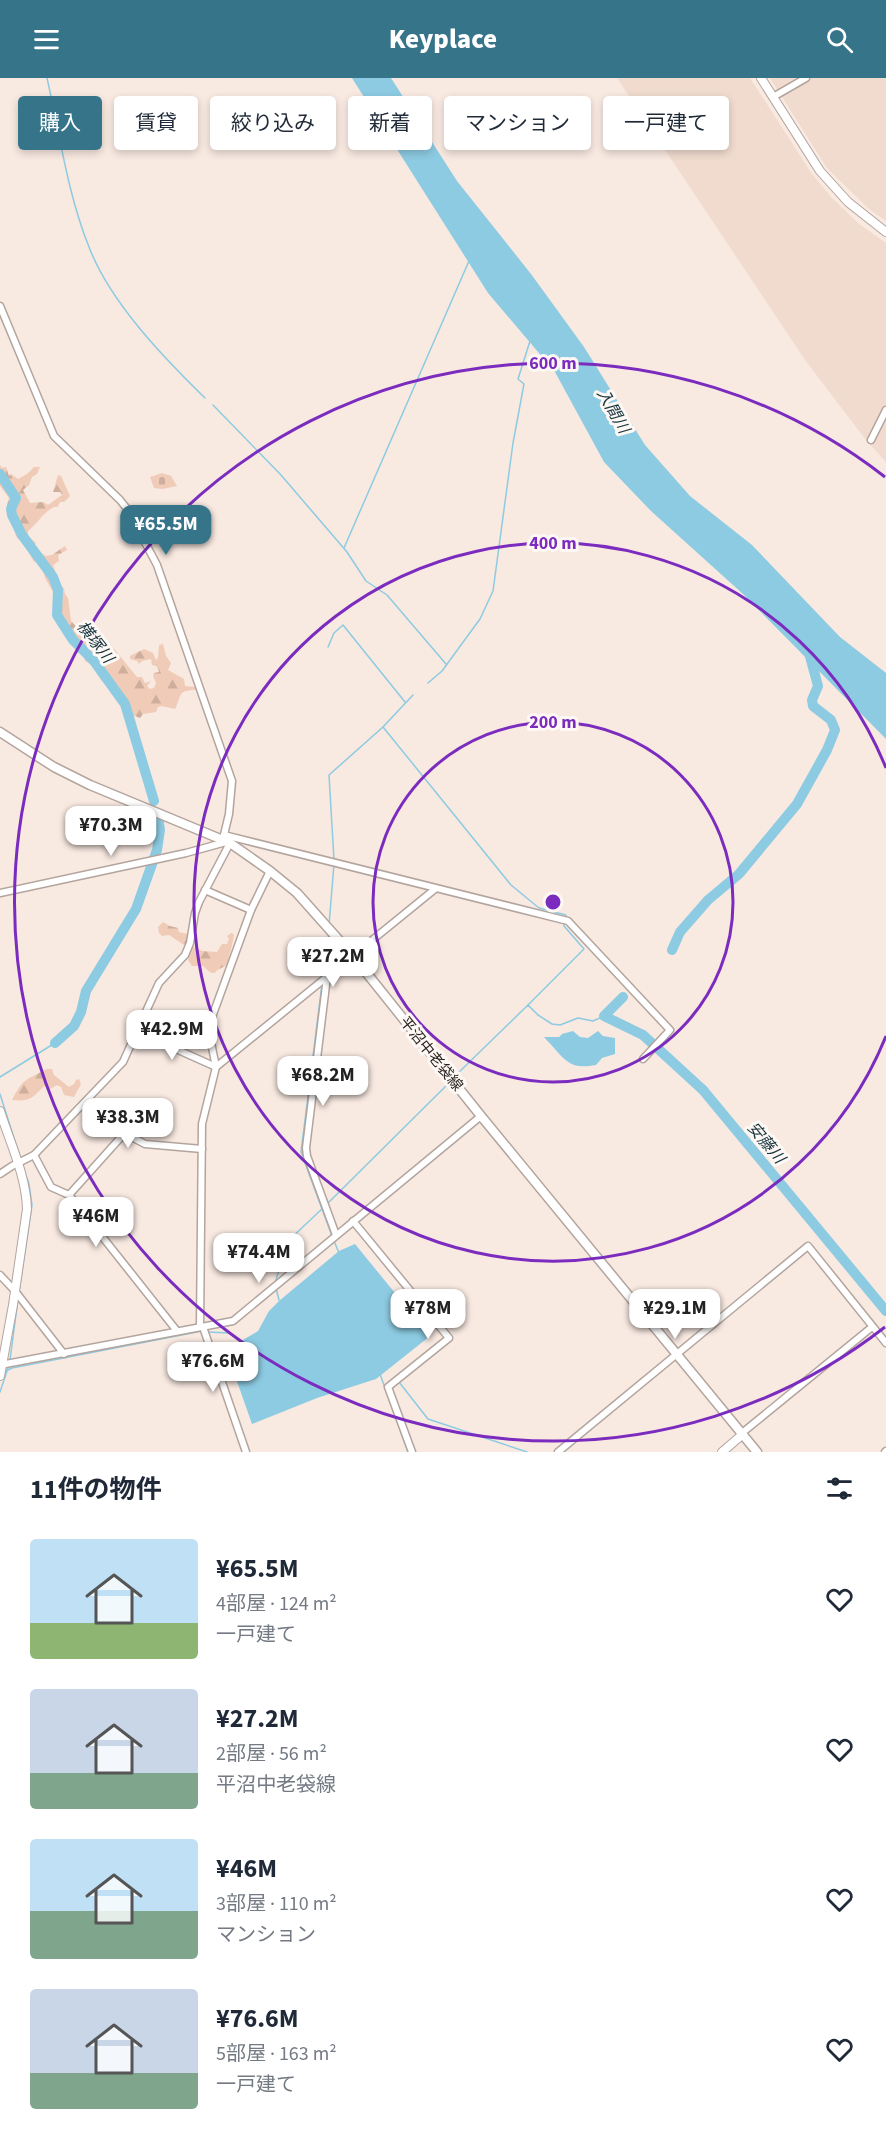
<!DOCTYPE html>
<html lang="ja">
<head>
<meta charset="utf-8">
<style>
  body { margin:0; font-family:"Source Sans 3","Noto Sans JP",sans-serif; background:#f2f2f3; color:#1f2937; height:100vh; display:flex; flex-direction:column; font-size:22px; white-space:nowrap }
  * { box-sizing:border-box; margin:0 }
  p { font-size:20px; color:#747a83 }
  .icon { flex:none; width:33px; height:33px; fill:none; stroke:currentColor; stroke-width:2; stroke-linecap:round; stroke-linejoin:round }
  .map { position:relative; height:1374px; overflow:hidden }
  .details { display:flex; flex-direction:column; background:#fff; flex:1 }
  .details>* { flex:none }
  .hud { position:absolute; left:18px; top:18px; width:850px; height:54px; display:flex; gap:12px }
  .price { position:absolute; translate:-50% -51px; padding:0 14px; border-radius:12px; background:#fff; color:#222; font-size:20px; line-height:39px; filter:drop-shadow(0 2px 3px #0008) }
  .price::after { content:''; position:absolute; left:50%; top:36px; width:18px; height:14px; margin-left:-9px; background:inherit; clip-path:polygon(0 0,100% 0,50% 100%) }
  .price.on { background:#357489; color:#fff }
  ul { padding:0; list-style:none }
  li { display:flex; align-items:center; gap:18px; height:150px; padding:0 30px }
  li span { display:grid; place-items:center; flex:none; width:168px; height:120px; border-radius:6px; color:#555 }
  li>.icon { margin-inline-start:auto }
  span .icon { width:72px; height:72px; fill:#fffc; stroke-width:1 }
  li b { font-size:26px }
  h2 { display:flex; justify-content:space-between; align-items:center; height:72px; padding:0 30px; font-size:26px }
  .chip { padding:0 21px; border-radius:6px; background:#fff; box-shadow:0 3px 9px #0003; font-size:21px; line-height:54px }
  .chip.on { background:#357489; color:#fff }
  header { display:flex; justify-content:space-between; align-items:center; height:78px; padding:0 30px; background:#357489; color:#fff; font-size:27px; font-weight:800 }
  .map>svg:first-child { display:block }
  .built { fill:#f1dbcf }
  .forest { fill:url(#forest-firs) }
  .cemetery { fill:url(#cemetery-stones) }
  .water { fill:#8dcbe2 }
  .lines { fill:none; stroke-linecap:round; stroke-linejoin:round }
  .stream { stroke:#8dcbe2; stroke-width:1.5 }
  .river { stroke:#8dcbe2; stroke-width:10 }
  .minor-casing { stroke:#b3a59e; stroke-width:9 }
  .tertiary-casing { stroke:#b3a59e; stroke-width:10 }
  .secondary-casing { stroke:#b3a59e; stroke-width:11 }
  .minor { stroke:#fff; stroke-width:6 }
  .tertiary { stroke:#fff; stroke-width:8 }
  .secondary { stroke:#fff; stroke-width:8 }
  .ring { fill:none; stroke:#7b2cbf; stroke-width:3 }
  .labels { text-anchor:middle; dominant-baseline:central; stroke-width:6; stroke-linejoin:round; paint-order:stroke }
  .street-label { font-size:15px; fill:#241f1c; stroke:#fef8f5 }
  .water-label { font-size:16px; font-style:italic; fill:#14323c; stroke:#fef8f5 }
  .centre { fill:#7b2cbf; stroke:#fef8f5; stroke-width:3 }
  .ring-label { font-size:18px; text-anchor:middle; font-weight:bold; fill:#7b2cbf; stroke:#fef8f5; stroke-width:6; stroke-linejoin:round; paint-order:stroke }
</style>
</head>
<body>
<header><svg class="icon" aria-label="menu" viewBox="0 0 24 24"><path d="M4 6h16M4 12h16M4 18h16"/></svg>Keyplace<svg class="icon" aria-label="search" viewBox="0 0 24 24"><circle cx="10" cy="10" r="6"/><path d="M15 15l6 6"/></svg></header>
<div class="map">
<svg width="886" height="1374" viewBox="0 0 886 1374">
  <defs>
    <pattern id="forest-firs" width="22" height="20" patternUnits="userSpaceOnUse" patternTransform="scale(1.5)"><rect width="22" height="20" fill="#f0cbb7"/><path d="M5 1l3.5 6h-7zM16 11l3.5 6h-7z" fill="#ceae9d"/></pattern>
    <pattern id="cemetery-stones" width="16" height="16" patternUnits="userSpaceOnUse" patternTransform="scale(1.5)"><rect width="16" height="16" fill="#f0cbb7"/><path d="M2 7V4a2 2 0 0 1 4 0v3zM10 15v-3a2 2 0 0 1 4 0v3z" fill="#ceae9d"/></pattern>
  </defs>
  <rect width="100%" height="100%" fill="#f8e9e1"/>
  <g class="built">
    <polygon points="617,0 750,0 812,96 831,119 859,146 886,165 886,384 866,362 805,282"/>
    <polygon points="770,0 886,0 886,143 869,131 827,90"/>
  </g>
  <g class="forest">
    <path d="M0,387L2,390L6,389L9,398L11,396L18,401L27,396L34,389H40L37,396L32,399L29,407L23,412L30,425L43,424L48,427L62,417L60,414H53L58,397L61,398L70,418L64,424H60C55,434 60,426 52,430C42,436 37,446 28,453V458L36,465L34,467L39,474L46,478L52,477L65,468L67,472L58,477L59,483L53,487L60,508L64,510L65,516L68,520L71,543L87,560L97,565L98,568L110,566L137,599H142L145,605L151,603L147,608L150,611L154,610L156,605L153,598L154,595L159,594L157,588L152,587L151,581L142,583L139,586L137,583L130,581V578L144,571L153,575L156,582L158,580L159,567L163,566L166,578L171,585L168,592L184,601L185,608L196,609L197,612C176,612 182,618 175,631L162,628L158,629L156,634L143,636L140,640L135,638L129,640V634L125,633L117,619L101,602L95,589L85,583L82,574L73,566V561L71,558L66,559C53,543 59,528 52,512C48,505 42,497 44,490L40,485L34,484L21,461H18L16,458L7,427L9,420L0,408Z"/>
    <polygon points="163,844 170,848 178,850 179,854 188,856 187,865 184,867 169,857 162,858 159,855 158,849"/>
    <path d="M231,855L234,856C234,860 228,884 227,886C224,890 218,890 215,895H211L203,888H192L188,882L192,868L202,873L217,874L222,866H227L229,861L227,858Z"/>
    <path d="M47,991H52L54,997L69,1009L74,1006L76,1002L79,1001L81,1006L74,1019L64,1017L61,1009L57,1007L50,1011L45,1008C42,1009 41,1012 38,1014C30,1023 23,1023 12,1022C24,999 25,1003 47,991Z"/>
  </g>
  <polygon class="cemetery" points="162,395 171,398 177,408 162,411 154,410 150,399"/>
  <g class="water">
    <polygon points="352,0 391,0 457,103 531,196 584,269 645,367 690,418 752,467 840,559 886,595 886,661 743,516 651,433 604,384 555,294 488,215"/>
    <path d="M573,953L580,959L588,960L598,953L603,958L615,960V976L602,980L596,987C573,991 568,986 554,970C551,966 547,963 544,959H559L562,956Z"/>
    <polygon points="355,1166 430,1258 376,1301 317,1320 252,1346 226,1272 258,1253 269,1233 279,1223 339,1173"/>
  </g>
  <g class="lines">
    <g class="stream">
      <path d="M47,0C60,57 67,114 89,169C110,224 163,279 205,320"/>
      <polyline points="213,327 281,397 347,474 366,503 387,517 446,586"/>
      <polyline points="344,470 469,183"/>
      <polyline points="328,569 334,555 343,547 405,624"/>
      <polyline points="428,605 442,593 480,541 493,513 513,365 524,306 518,301 530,263"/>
      <polyline points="383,649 511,807 539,830 566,837 565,841"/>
      <polyline points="334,782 329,697 383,649 413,617"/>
      <polyline points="329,847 334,786"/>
      <polyline points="323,898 329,855"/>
      <polyline points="322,906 301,1074 332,1158"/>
      <polyline points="528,927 584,871 564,848 564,845"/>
      <polyline points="455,998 528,927 538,937 552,946 560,947 578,940 593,943 604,938"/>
      <polyline points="0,999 55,965"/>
      <polyline points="0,1016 19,1076"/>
      <polyline points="328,1125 450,1004"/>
      <polyline points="334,1163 339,1175"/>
      <polyline points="275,1205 288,1163 324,1129"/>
      <polyline points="276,1210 279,1222"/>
      <polyline points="19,1214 32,1127 29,1106 22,1086"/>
      <polyline points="207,1254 230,1255 240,1264"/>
      <polyline points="10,1282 18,1221"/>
      <polyline points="4,1294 12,1290 202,1253"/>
      <polyline points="380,1296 408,1374"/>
      <polyline points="392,1310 399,1304 428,1341 527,1374"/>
      <polyline points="0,1314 9,1287"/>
    </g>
    <g class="river">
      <polyline points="0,396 16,420 11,431 12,437 22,457 53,499 58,512 57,537 73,562 94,583 125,626 154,723"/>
      <polyline points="672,872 680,854 708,822 739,796 797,726 827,672 835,652 831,642 813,628 812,622 818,608 808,571"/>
      <polyline points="623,919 604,938 643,957 703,1012 886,1233"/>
      <polyline points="55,965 74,948 81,934 86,913 136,831 157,772 160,752 158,739"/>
    </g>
    <defs>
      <g id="minor">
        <polyline points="773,19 806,0"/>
        <polyline points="0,228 54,358 120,422 128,432 157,487 232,703 229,736 223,761"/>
        <polyline points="871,362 886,332"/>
        <polyline points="224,757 568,843 670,952 643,981"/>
        <polyline points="205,812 251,832"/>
        <polyline points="0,815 186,775 226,764"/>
        <polyline points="327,899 306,1070 307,1078 336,1157"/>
        <polyline points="138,954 216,989 435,811"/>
        <polyline points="34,1077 51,1109 69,1117 74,1123 177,1253"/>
        <polyline points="0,1096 12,1088 34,1077 123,984 159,905 185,877 190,865 195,835 199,824 230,765"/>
        <polyline points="69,1117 122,1058 126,1056 145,1066 202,1071"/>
        <polyline points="353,1143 449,1260 388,1309 412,1374"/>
        <polyline points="0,1197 15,1213 64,1276"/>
        <polyline points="200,1249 202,1046 216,989 208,950 251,832 270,793"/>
        <polyline points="203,1249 246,1374"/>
        <polyline points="0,1287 233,1243 481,1038"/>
        <polyline points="742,1355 872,1249"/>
        <polyline points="558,1374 808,1168 886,1265"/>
        <polyline points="885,1374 886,1373"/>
      </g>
      <g id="tertiary">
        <polyline points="761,0 820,93 848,124 886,154"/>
        <path d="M0,1033C10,1065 26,1097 27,1131L13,1227L0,1298"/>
        <polyline points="722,1374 743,1356"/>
      </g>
      <polyline id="secondary" points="0,654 54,689 90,707 230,765 270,793 297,815 353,878 481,1038 757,1374"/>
    </defs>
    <use href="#minor" class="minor-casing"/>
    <use href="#tertiary" class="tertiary-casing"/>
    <use href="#secondary" class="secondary-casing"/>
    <use href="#minor" class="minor"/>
    <use href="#tertiary" class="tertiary"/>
    <use href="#secondary" class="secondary"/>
  </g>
  <g class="ring">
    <circle cx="553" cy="824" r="180"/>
    <path d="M886 958A359 359 0 1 1 886 690"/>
    <path d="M885 1249A539 539 0 1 1 885 399"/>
  </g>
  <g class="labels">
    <g class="street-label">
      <text transform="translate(431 976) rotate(51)">平沼中老袋線</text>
    </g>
    <g class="water-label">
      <text transform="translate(613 333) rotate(60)">入間川</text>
      <text transform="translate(95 564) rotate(52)">横塚川</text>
      <text transform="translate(766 1065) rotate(50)">安藤川</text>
    </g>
  </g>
  <circle cx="553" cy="824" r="9" class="centre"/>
  <g class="ring-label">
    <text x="553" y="291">600 m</text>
    <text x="553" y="471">400 m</text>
    <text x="553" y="650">200 m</text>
  </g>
</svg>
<b class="price on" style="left:166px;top:478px">¥65.5M</b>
<b class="price" style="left:111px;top:779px">¥70.3M</b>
<b class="price" style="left:333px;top:910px">¥27.2M</b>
<b class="price" style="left:172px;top:983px">¥42.9M</b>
<b class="price" style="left:323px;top:1029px">¥68.2M</b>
<b class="price" style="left:128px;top:1071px">¥38.3M</b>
<b class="price" style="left:96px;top:1170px">¥46M</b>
<b class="price" style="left:259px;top:1206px">¥74.4M</b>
<b class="price" style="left:428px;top:1262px">¥78M</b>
<b class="price" style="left:675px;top:1262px">¥29.1M</b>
<b class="price" style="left:213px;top:1315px">¥76.6M</b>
<div class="hud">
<a class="chip on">購入</a>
<a class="chip">賃貸</a>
<a class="chip">絞り込み</a>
<a class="chip">新着</a>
<a class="chip">マンション</a>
<a class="chip">一戸建て</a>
</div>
</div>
<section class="details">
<h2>11件の物件<svg class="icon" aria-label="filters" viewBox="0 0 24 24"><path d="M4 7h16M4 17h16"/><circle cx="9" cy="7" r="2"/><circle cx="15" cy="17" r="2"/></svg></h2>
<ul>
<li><span style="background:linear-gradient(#bfe0f5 70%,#8fb573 0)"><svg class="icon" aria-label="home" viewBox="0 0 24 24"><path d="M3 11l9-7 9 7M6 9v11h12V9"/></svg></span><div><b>¥65.5M</b><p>4部屋 · 124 m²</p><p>一戸建て</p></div><svg class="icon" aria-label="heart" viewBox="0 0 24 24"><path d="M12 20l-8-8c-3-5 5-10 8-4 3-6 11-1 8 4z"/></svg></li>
<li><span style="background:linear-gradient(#c9d6e8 70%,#7fa58c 0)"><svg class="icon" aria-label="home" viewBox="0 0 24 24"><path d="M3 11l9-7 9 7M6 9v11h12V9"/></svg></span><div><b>¥27.2M</b><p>2部屋 · 56 m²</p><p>平沼中老袋線</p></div><svg class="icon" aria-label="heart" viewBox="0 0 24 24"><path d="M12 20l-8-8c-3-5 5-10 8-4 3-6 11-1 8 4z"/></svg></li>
<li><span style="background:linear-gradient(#bfe0f5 60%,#7fa58c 0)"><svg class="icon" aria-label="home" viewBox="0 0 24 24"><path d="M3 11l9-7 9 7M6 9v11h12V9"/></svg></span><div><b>¥46M</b><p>3部屋 · 110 m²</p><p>マンション</p></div><svg class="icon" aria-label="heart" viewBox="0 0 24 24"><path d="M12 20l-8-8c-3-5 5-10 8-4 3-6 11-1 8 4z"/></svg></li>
<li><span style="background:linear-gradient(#c9d6e8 70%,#7fa58c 0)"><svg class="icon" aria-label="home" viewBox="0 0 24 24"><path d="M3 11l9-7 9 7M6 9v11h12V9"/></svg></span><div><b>¥76.6M</b><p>5部屋 · 163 m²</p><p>一戸建て</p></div><svg class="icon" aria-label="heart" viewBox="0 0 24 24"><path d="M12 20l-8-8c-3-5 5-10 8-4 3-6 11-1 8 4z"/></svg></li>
</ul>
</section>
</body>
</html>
